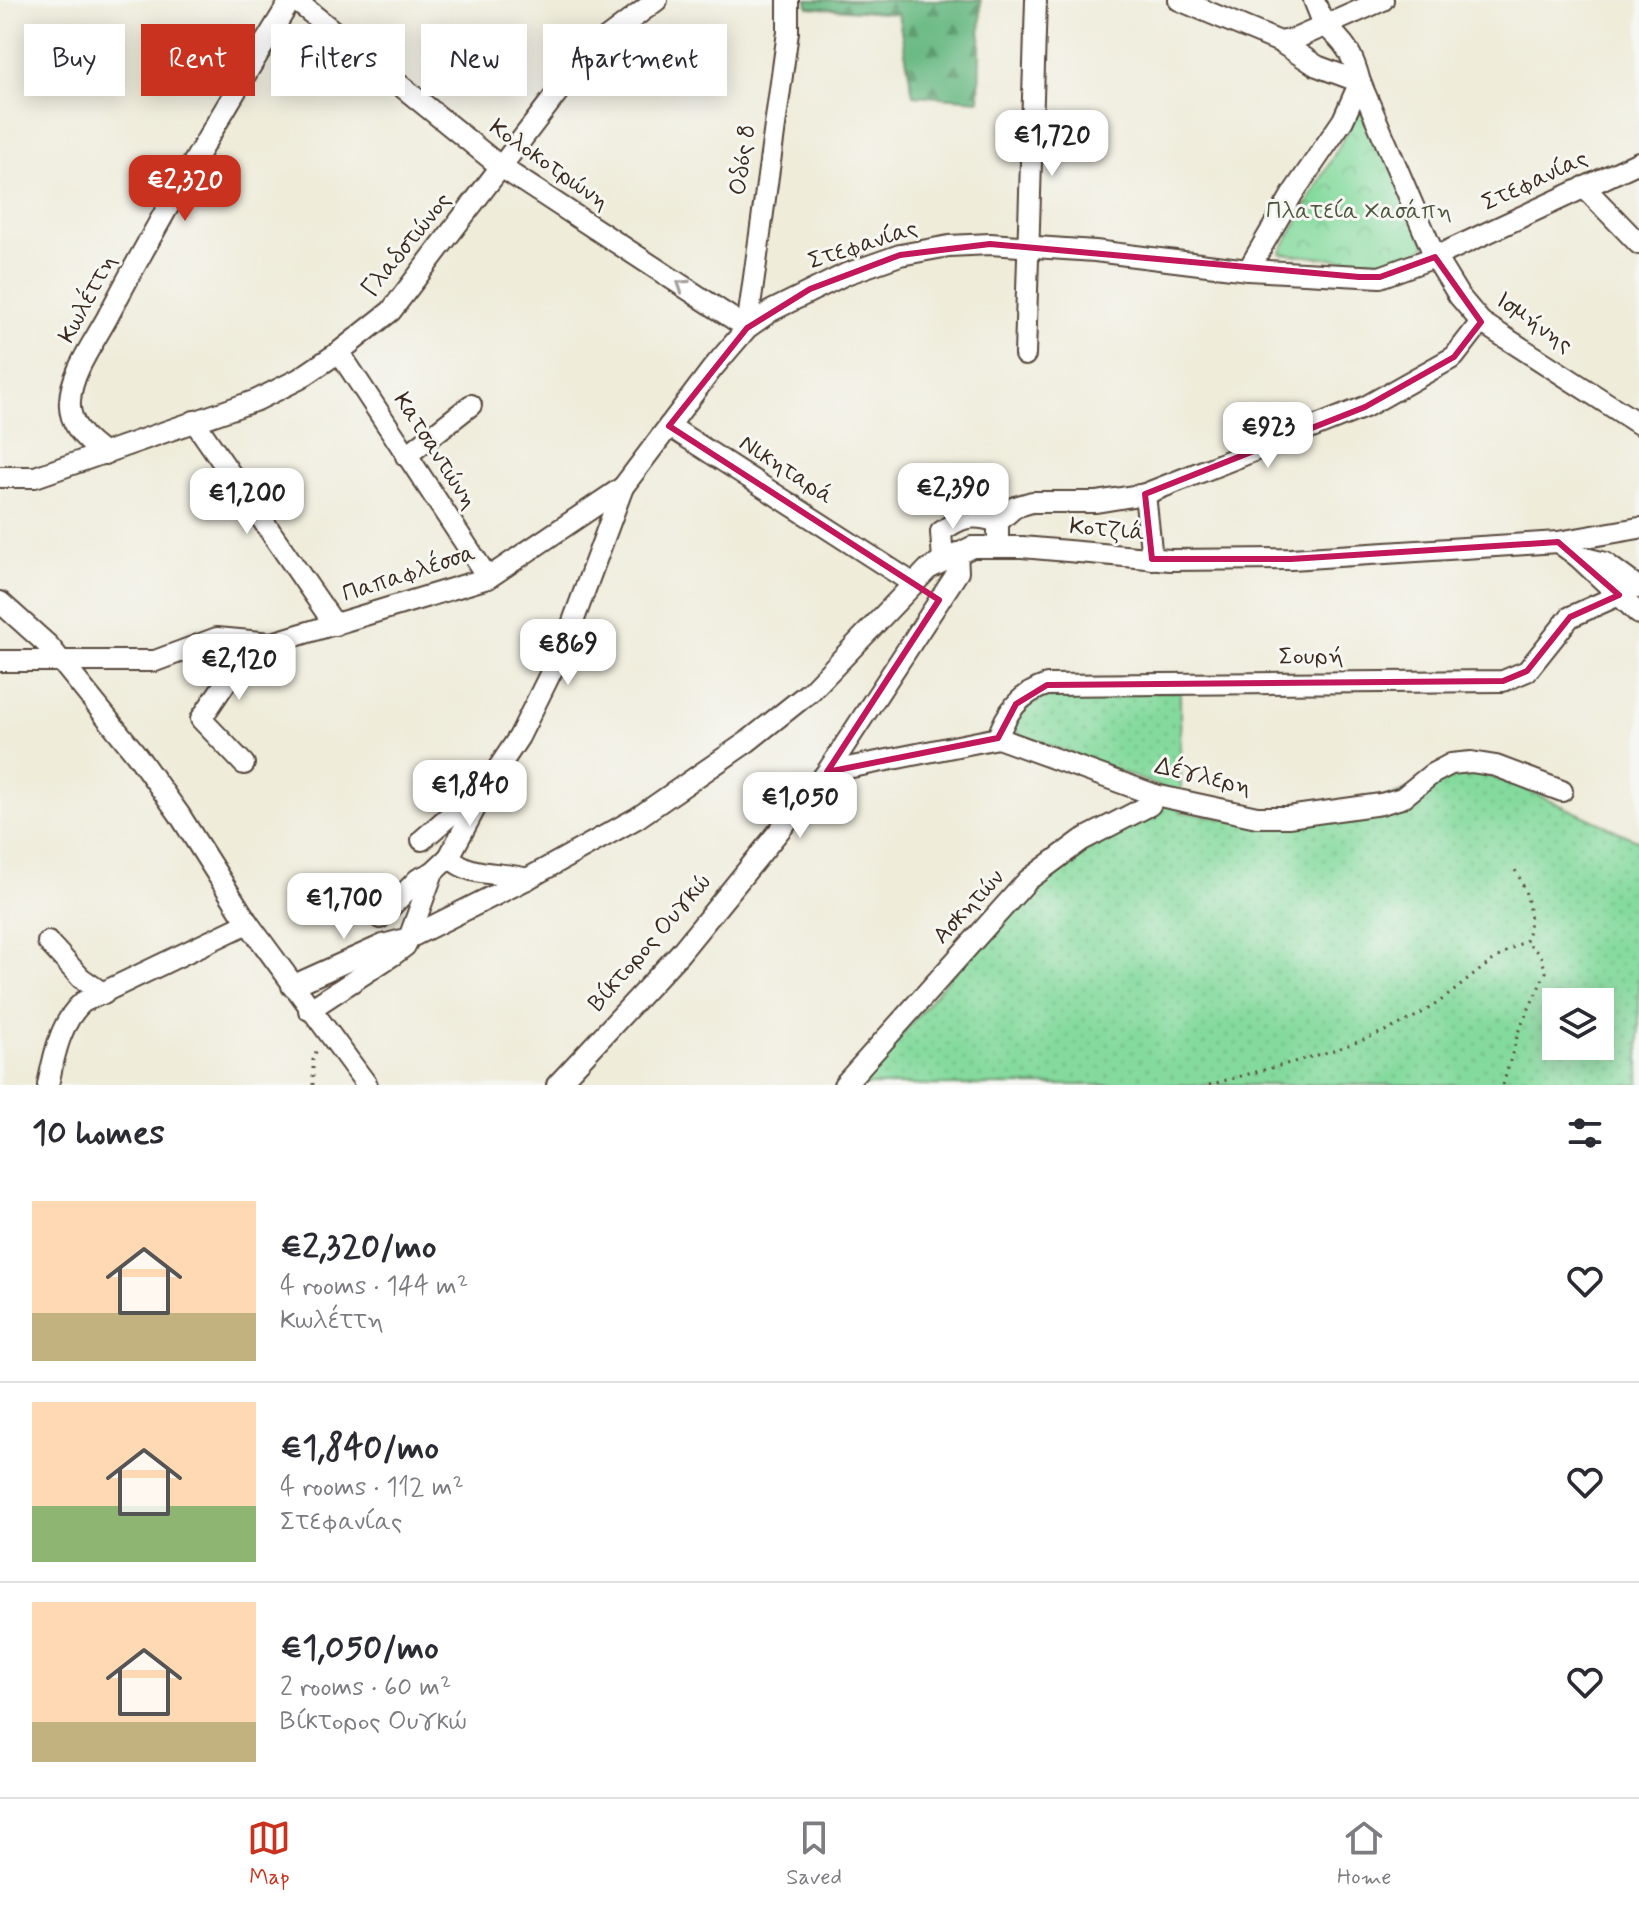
<!DOCTYPE html>
<html lang="en">
<head>
<meta charset="utf-8">
<style>
  body { margin:0; font-family:Mynerve,sans-serif; background:#f7f7f7; color:#2b2b33; height:100vh; display:flex; flex-direction:column; font-size:30px; white-space:nowrap }
  * { box-sizing:border-box; margin:0 }
  p { font-size:26px; color:#7c7c81 }
  .icon { flex:none; width:44px; height:44px; fill:none; stroke:currentColor; stroke-width:2; stroke-linecap:round; stroke-linejoin:round }
  .map { position:relative; height:1085px; overflow:hidden }
  .sheet { display:flex; flex-direction:column; background:#fff; flex:1 }
  .sheet>* { flex:none }
  .top-card { position:absolute; left:24px; top:24px; width:800px; height:72px; display:flex; gap:16px }
  .tools { position:absolute; left:1542px; top:988px; display:grid; gap:16px }
  .tools a { display:grid; place-items:center; width:72px; height:72px; border-radius:0px; background:#fff; box-shadow:0 4px 20px #0003; font-size:40px }
  .price { position:absolute; translate:-50% -68px; padding:0 18px; border-radius:16px; background:#fff; color:#222; font-size:26px; line-height:52px; filter:drop-shadow(0 2px 4px #0008) }
  .price::after { content:''; position:absolute; left:50%; top:48px; width:24px; height:18px; margin-left:-12px; background:inherit; clip-path:polygon(0 0,100% 0,50% 100%) }
  .price.selected { background:#c8321e; color:#fff }
  ul { padding:0; list-style:none }
  li { display:flex; align-items:center; gap:24px; height:200px; padding:0 32px }
  li+li { border-top:2px solid #e1e1e2 }
  li span { display:grid; place-items:center; flex:none; width:224px; height:160px; border-radius:0px; color:#555 }
  li>.icon { margin-inline-start:auto }
  span .icon { width:96px; height:96px; fill:#fffc; stroke-width:1 }
  li b { font-size:34px }
  h2 { display:flex; justify-content:space-between; align-items:center; height:96px; padding:0 32px; font-size:34px }
  .pill { padding:0 28px; border-radius:0px; background:#fff; box-shadow:0 4px 20px #0003; font-size:28px; line-height:72px }
  .pill.selected { background:#c8321e; color:#fff }
  .menu { display:flex; justify-content:space-around; align-items:center; height:112px; border-top:2px solid #e1e1e2; background:#fff; font-size:22px; color:#7c7c81 }
  .menu a { display:grid; justify-items:center; gap:4px }
  .menu .selected { color:#c8321e }
  .map>svg:first-child { display:block }
  .grass { fill:url(#grass-dots); stroke:#60825e; stroke-width:2; fill-rule:evenodd }
  .forest { fill:url(#forest-firs); stroke:#537251; stroke-width:2 }
  .park { fill:url(#park-crowns); stroke:#60825e; stroke-width:2 }
  .lines { fill:none; stroke-linecap:round; stroke-linejoin:round }
  .minor-casing { stroke:#56473a; stroke-width:24 }
  .path { stroke:#56473a; stroke-width:3; stroke-dasharray:2 6; stroke-linecap:butt }
  .minor { stroke:#fff; stroke-width:20 }
  .oneway { stroke:#a79f9a }
  .marked { fill:none; stroke:#c2185b; stroke-width:6; stroke-linejoin:round }
  .labels { text-anchor:middle; dominant-baseline:central; stroke-width:6; stroke-linejoin:round; paint-order:stroke }
  .street-label { font-size:24px; fill:#3b2a1e; stroke:#f6f6f2 }
  .park-label { font-size:24px; fill:#4d563e; stroke:#f6f6f2 }
</style>
</head>
<body>
<div class="map">
<svg width="1639" height="1085" viewBox="0 0 1639 1085">
  <defs>
    <pattern id="grass-dots" width="8" height="8" patternUnits="userSpaceOnUse" patternTransform="scale(2)"><rect width="8" height="8" fill="#84da9d"/><path d="M2 2h.1M6 6h.1" fill="none" stroke="#73bb87" stroke-width="1.8" stroke-linecap="round"/></pattern>
    <pattern id="forest-firs" width="22" height="20" patternUnits="userSpaceOnUse" patternTransform="scale(2)"><rect width="22" height="20" fill="#6bba84"/><path d="M5 1l3.5 6h-7zM16 11l3.5 6h-7z" fill="#59976b"/></pattern>
    <pattern id="park-crowns" width="20" height="18" patternUnits="userSpaceOnUse" patternTransform="scale(2)"><rect width="20" height="18" fill="#84da9d"/><path d="M2 6a3 3 0 1 1 6 0M12 15a3 3 0 1 1 6 0" fill="none" stroke="#73bb87"/></pattern>
  </defs>
  <rect width="100%" height="100%" fill="#f6f6f2"/>
  <filter id="ink" filterUnits="userSpaceOnUse"><feTurbulence type="fractalNoise" baseFrequency=".0125" numOctaves="2"/><feDisplacementMap in="SourceGraphic" scale="16" xChannelSelector="R" yChannelSelector="G"/><feConvolveMatrix kernelMatrix="1 2 1 2 8 2 1 2 1" color-interpolation-filters="sRGB"/></filter>
  <filter id="wash" filterUnits="userSpaceOnUse"><feTurbulence type="fractalNoise" baseFrequency=".006" numOctaves="4" result="noise"/><feDisplacementMap in="SourceGraphic" scale="32" xChannelSelector="R" yChannelSelector="G"/><feGaussianBlur stdDeviation="1.8" result="paint"/><feColorMatrix in="noise" values="0 0 0 0 0 0 0 0 0 0 0 0 0 0 0 0 0 1.4 0 .05"/><feComposite in="paint" operator="in"/></filter>
  <g filter="url(#wash)">
    <rect width="100%" height="100%" fill="#efecda"/>
    <path class="grass" d="M1180,691L1181,812L1248,822L1304,824L1469,770L1516,785L1639,841V1085H858C923,1015 991,914 1067,860C1092,841 1120,830 1149,819L1164,788L1008,730L1024,709L1045,696ZM1556,1002H1600V1046H1556Z"/>
    <polygon class="forest" points="807,0 981,0 979,100 913,95 898,14 808,7"/>
    <path class="park" d="M1365,99L1426,246C1392,270 1319,257 1280,253Z"/>
  </g>
  <g filter="url(#ink)">
    <g class="lines">
      <defs>
        <g id="minor">
          <polyline points="295,0 501,167 747,328 788,32 788,0"/>
          <polyline points="1179,0 1280,42 1295,39 1383,0"/>
          <polyline points="1314,0 1324,25"/>
          <path d="M1324,25C1346,43 1353,55 1360,82L1435,257L1459,296L1481,322L1639,424"/>
          <polyline points="1584,187 1639,244"/>
          <polyline points="1248,270 1293,193 1343,120 1360,82 1317,66 1280,42"/>
          <polyline points="339,352 488,578"/>
          <polyline points="1025,355 1036,0"/>
          <polyline points="194,421 335,625"/>
          <polyline points="669,426 914,584"/>
          <path d="M105,454C87,442 68,425 70,401C71,373 94,342 107,318C164,209 227,104 291,0"/>
          <polyline points="406,456 471,405"/>
          <polyline points="0,477 35,477 257,400 299,379 339,352 391,311 573,72 604,40 657,0"/>
          <polyline points="1145,494 1152,559"/>
          <polyline points="1558,542 1577,556 1605,563 1639,588"/>
          <polyline points="998,545 998,522 1015,507 1032,502 1096,502 1145,494 1365,407 1454,357 1481,322"/>
          <polyline points="1577,556 1639,614"/>
          <path d="M943,560L941,532C962,516 974,514 998,522"/>
          <polyline points="0,602 49,646 136,754 179,814 248,923 367,1085"/>
          <polyline points="0,661 155,661 217,638 272,643 488,578 623,487"/>
          <path d="M998,738C1005,713 1021,693 1047,685L1503,681L1527,671L1570,617L1619,595"/>
          <polyline points="244,764 201,719 230,676 272,643"/>
          <polyline points="827,772 998,738 1155,795 1257,817 1288,817 1381,804 1402,798 1432,774 1451,764 1471,762 1496,766 1562,791"/>
          <polyline points="422,840 479,790"/>
          <path d="M449,857C471,878 499,871 527,879L637,818L747,742L811,691L928,569L972,547H1022L1170,560L1291,559L1558,542L1639,528"/>
          <polyline points="380,918 418,879 433,872"/>
          <polyline points="48,942 81,978 104,994"/>
          <polyline points="292,986 383,945 409,938 433,872 449,857 489,782 519,737 564,646 623,487 712,369 747,328 771,311 846,274 900,255 949,246 990,244 1095,251 1248,270 1380,277 1435,257 1639,162"/>
          <polyline points="309,1010 393,955 405,946 409,938 527,879"/>
          <path d="M48,1085C54,1056 60,1022 83,1002L248,923"/>
          <polyline points="557,1085 680,953 827,772 958,572 957,553"/>
          <polyline points="844,1085 1028,880 1082,840 1150,805 1155,795"/>
        </g>
      </defs>
      <use href="#minor" class="minor-casing"/>
      <g class="path">
        <polyline points="313,1085 313,1060 318,1046"/>
        <path d="M1209,1085C1281,1064 1352,1051 1420,1014C1459,992 1483,961 1526,941C1534,918 1528,890 1515,870"/>
        <polyline points="1503,1085 1519,1030 1546,972 1541,956 1526,941"/>
      </g>
      <use href="#minor" class="minor"/>
    </g>
    <defs><path id="oneway-chevron" d="M-2-3.5L2.5 0L-2 3.5" fill="none" stroke-width="1.6" stroke-linecap="round" stroke-linejoin="round" transform="scale(2)"/></defs>
    <use class="oneway" href="#oneway-chevron" transform="translate(682 285) rotate(-147)"/>
  </g>
  <path class="marked" d="M990,244L1359,277H1380L1435,257L1481,322L1454,357L1365,407L1145,494L1152,559H1291L1558,542L1619,595L1570,617L1527,671L1503,681L1047,685L1016,704L998,738L827,772L939,600L669,426L747,328L810,289L900,255Z"/>
  <g class="labels">
    <g class="street-label">
      <text transform="translate(743 160) rotate(-82)">Οδός 8</text>
      <text transform="translate(549 165) rotate(35)">Κολοκοτρώνη</text>
      <text transform="translate(1535 181) rotate(-25)">Στεφανίας</text>
      <text transform="translate(407 245) rotate(-51)">Γλαδστώνος</text>
      <text transform="translate(863 245) rotate(-18)">Στεφανίας</text>
      <text transform="translate(88 299) rotate(-62)">Κωλέττη</text>
      <text transform="translate(1534 323) rotate(35)">Ισμήνης</text>
      <text transform="translate(435 451) rotate(57)">Κατσαντώνη</text>
      <text transform="translate(786 470) rotate(33)">Νικηταρά</text>
      <text transform="translate(1107 530) rotate(5)">Κοτζιά</text>
      <text transform="translate(409 574) rotate(-18)">Παπαφλέσσα</text>
      <text transform="translate(1311 657) rotate(-1)">Σουρή</text>
      <text transform="translate(1203 777) rotate(13)">Δέγλερη</text>
      <text transform="translate(969 907) rotate(-47)">Ασκητών</text>
      <text transform="translate(650 943) rotate(-49)">Βίκτορος Ουγκώ</text>
    </g>
    <g class="park-label">
      <text x="1359" y="211">Πλατεία Χασάπη</text>
    </g>
  </g>
</svg>
<div class="tools">
<a><svg class="icon" aria-label="layers" viewBox="0 0 24 24"><path d="M12 4l9 5-9 5-9-5zM3 14l9 5 9-5"/></svg></a>
</div>
<b class="price" style="left:1052px;top:178px">€1,720</b>
<b class="price selected" style="left:185px;top:223px">€2,320</b>
<b class="price" style="left:1268px;top:470px">€923</b>
<b class="price" style="left:953px;top:531px">€2,390</b>
<b class="price" style="left:247px;top:536px">€1,200</b>
<b class="price" style="left:568px;top:687px">€869</b>
<b class="price" style="left:239px;top:702px">€2,120</b>
<b class="price" style="left:470px;top:828px">€1,840</b>
<b class="price" style="left:800px;top:840px">€1,050</b>
<b class="price" style="left:344px;top:941px">€1,700</b>
<div class="top-card">
<a class="pill">Buy</a>
<a class="pill selected">Rent</a>
<a class="pill">Filters</a>
<a class="pill">New</a>
<a class="pill">Apartment</a>
</div>
</div>
<section class="sheet">
<h2>10 homes<svg class="icon" aria-label="filters" viewBox="0 0 24 24"><path d="M4 7h16M4 17h16"/><circle cx="9" cy="7" r="2"/><circle cx="15" cy="17" r="2"/></svg></h2>
<ul>
<li><span style="background:linear-gradient(#ffd9b3 70%,#c2b280 0)"><svg class="icon" aria-label="home" viewBox="0 0 24 24"><path d="M3 11l9-7 9 7M6 9v11h12V9"/></svg></span><div><b>€2,320/mo</b><p>4 rooms · 144 m²</p><p>Κωλέττη</p></div><svg class="icon" aria-label="heart" viewBox="0 0 24 24"><path d="M12 20l-8-8c-3-5 5-10 8-4 3-6 11-1 8 4z"/></svg></li>
<li><span style="background:linear-gradient(#ffd9b3 65%,#8fb573 0)"><svg class="icon" aria-label="home" viewBox="0 0 24 24"><path d="M3 11l9-7 9 7M6 9v11h12V9"/></svg></span><div><b>€1,840/mo</b><p>4 rooms · 112 m²</p><p>Στεφανίας</p></div><svg class="icon" aria-label="heart" viewBox="0 0 24 24"><path d="M12 20l-8-8c-3-5 5-10 8-4 3-6 11-1 8 4z"/></svg></li>
<li><span style="background:linear-gradient(#ffd9b3 75%,#c2b280 0)"><svg class="icon" aria-label="home" viewBox="0 0 24 24"><path d="M3 11l9-7 9 7M6 9v11h12V9"/></svg></span><div><b>€1,050/mo</b><p>2 rooms · 60 m²</p><p>Βίκτορος Ουγκώ</p></div><svg class="icon" aria-label="heart" viewBox="0 0 24 24"><path d="M12 20l-8-8c-3-5 5-10 8-4 3-6 11-1 8 4z"/></svg></li>
</ul>
</section>
<nav class="menu">
<a class="selected"><svg class="icon" aria-label="map" viewBox="0 0 24 24"><path d="M3 6l6-2 6 2 6-2v14l-6 2-6-2-6 2zM9 4v14M15 6v14"/></svg>Map</a>
<a><svg class="icon" aria-label="saved" viewBox="0 0 24 24"><path d="M7 4h10v16l-5-4-5 4z"/></svg>Saved</a>
<a><svg class="icon" aria-label="home" viewBox="0 0 24 24"><path d="M3 11l9-7 9 7M6 9v11h12V9"/></svg>Home</a>
</nav>
</body>
</html>
